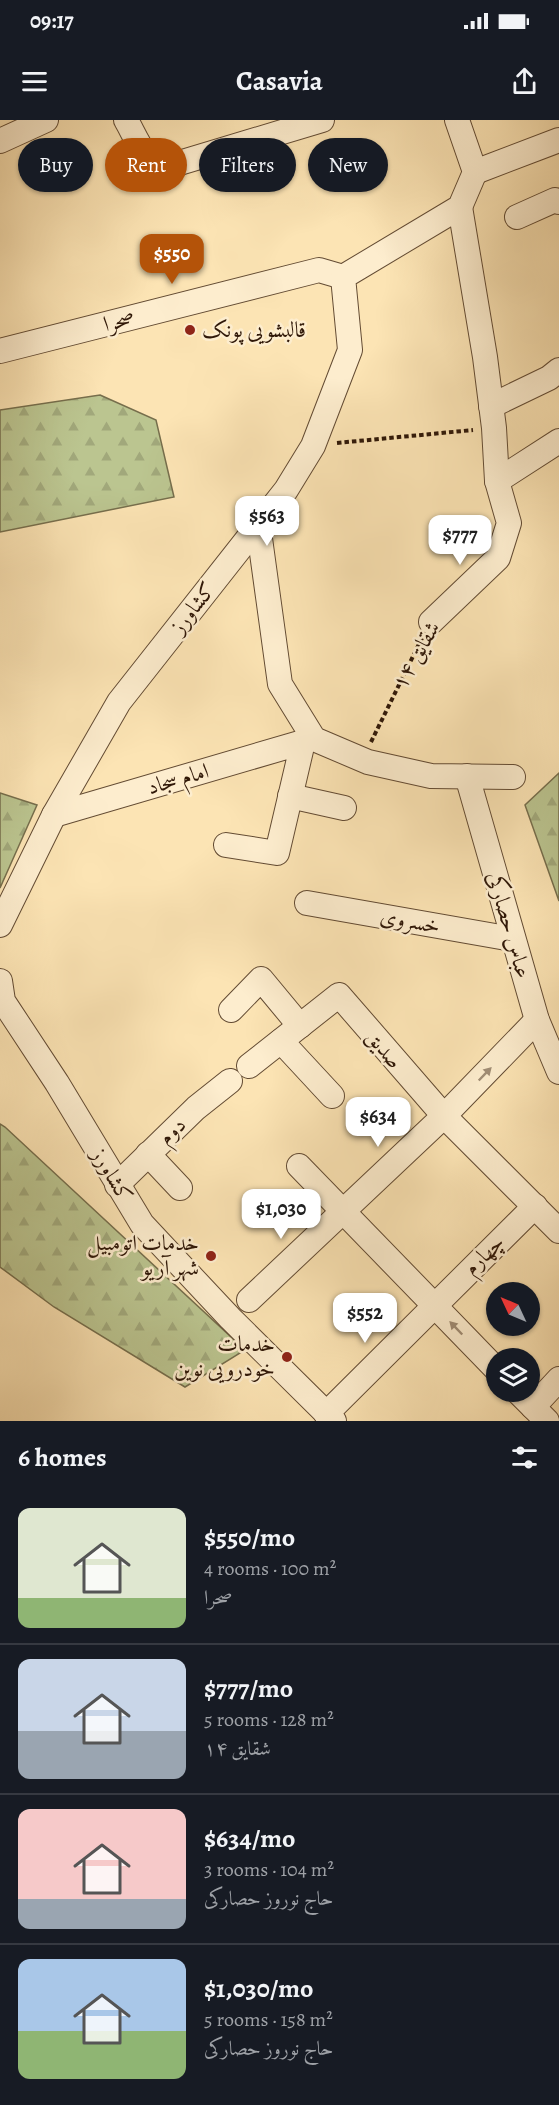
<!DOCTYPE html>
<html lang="en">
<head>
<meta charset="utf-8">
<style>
  body { margin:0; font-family:Alegreya,Amiri,serif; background:#20242c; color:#f1f3f6; height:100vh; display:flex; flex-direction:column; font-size:22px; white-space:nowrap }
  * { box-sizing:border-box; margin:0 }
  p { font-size:20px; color:#9ea1a6 }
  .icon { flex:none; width:33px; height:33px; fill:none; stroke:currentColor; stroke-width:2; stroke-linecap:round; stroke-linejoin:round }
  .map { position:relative; height:1301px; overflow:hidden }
  .details { display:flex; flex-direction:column; background:#171b24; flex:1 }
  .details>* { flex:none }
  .guide { position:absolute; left:18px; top:18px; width:524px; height:54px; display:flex; gap:12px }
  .needle { width:39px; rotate:314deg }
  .controls { position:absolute; left:486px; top:1162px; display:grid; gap:12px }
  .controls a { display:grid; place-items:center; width:54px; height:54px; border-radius:50%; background:#171b24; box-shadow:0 2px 4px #0004; font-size:30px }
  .price { position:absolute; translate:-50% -51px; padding:0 14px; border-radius:12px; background:#fff; color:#222; font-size:20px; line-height:39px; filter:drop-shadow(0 2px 3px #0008) }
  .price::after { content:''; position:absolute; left:50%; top:36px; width:18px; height:14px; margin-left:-9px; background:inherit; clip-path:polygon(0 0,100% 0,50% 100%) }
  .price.current { background:#b45309; color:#fff }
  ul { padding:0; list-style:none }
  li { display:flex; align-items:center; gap:18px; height:150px; padding:0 18px }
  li+li { border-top:2px solid #363941 }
  li span { display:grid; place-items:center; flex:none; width:168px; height:120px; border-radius:12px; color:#555 }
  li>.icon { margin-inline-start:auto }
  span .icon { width:72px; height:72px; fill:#fffc; stroke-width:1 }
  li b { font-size:26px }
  h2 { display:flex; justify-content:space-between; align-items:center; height:72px; padding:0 18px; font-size:26px }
  .chip { padding:0 21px; border-radius:27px; background:#171b24; box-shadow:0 2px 4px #0004; font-size:21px; line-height:54px }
  .chip.current { background:#b45309; color:#fff }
  .status { display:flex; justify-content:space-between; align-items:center; height:42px; padding:0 30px; background:#171b24; direction:ltr }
  .status svg { height:16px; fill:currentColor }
  header { display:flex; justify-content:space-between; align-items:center; height:78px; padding:0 18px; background:#171b24; font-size:27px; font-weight:700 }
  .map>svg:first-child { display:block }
  .forest { fill:url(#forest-firs); stroke:#766e4c; stroke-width:1.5 }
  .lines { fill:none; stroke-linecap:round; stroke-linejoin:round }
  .minor-casing { stroke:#634b33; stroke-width:26 }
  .path { stroke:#301808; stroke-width:4; stroke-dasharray:4.5 3; stroke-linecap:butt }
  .minor { stroke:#fdedce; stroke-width:24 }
  .oneway { fill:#a18d75 }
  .poi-dot { fill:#8f2418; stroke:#fdedce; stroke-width:2 }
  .labels { text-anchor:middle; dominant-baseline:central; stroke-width:5; stroke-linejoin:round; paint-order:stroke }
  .street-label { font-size:22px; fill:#301808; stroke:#fdedce }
  .poi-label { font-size:22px; fill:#301808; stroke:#fdedce; text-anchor:end }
</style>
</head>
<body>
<div class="status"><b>09:17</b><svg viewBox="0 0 49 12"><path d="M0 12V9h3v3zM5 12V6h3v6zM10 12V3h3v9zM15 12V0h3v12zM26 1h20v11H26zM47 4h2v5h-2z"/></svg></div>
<header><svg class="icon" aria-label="menu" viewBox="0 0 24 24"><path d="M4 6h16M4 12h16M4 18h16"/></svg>Casavia<svg class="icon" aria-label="share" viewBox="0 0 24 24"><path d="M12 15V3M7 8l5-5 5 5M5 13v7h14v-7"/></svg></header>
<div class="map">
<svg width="559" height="1301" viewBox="0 0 559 1301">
  <defs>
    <pattern id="forest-firs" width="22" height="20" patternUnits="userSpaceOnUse" patternTransform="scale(1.5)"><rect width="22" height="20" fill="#bbc590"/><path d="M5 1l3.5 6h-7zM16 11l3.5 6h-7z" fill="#a1a87b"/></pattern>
  </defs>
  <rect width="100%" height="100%" fill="#fce4b4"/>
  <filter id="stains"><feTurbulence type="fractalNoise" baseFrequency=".00333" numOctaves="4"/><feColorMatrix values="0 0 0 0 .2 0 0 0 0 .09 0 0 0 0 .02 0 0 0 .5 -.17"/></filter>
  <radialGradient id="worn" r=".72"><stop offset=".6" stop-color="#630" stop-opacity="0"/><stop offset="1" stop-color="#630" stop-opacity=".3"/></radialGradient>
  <g class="forest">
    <polygon points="100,275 156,300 174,377 0,412 0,290"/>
    <polygon points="559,653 559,781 525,685"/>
    <polygon points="0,673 37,685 0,768"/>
    <polygon points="0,1004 5,1007 245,1230 185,1267 54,1187 0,1147"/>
  </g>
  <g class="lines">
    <defs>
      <g id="minor">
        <path d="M126,0C136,17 145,45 166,47L322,0"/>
        <polyline points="457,0 475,52"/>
        <polyline points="0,21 46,0"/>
        <polyline points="475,52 559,20"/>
        <polyline points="517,97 555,80 559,82"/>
        <polyline points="0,231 319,150 343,157"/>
        <polyline points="491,286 549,258 559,250"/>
        <polyline points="497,361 559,321"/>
        <polyline points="258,404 280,564 314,619 368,642 431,656 513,657"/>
        <polyline points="431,502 498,438 509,403 497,361 494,308 485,237 460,87"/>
        <polyline points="467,656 537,900 559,952"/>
        <polyline points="290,676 344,688"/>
        <polyline points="54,695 303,622 277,733 226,725"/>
        <polyline points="307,783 512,819"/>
        <polyline points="0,805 54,695 119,582 286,370 313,326 350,230 343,157 460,87 475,52"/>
        <polyline points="0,861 3,881 57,963 142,1104 230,1198 334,1301"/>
        <polyline points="231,890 261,859 300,906"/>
        <polyline points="281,921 332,976"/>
        <polyline points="249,946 339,875 444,996 559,1111"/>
        <polyline points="148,1034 180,1068"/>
        <polyline points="299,1046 496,1249"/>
        <polyline points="117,1065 196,988 230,961"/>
        <polyline points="249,1180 444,996 537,900"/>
        <polyline points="518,1272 547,1301"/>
        <polyline points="533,1287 559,1259"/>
        <polyline points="326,1294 535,1086"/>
      </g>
    </defs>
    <use href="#minor" class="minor-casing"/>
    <g class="path">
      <polyline points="337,323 473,310"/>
      <polyline points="371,622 422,518"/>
    </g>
    <use href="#minor" class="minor"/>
  </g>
  <defs><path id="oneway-solid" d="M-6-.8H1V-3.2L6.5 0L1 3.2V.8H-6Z" transform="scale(1.5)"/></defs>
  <g class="oneway">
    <use href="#oneway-solid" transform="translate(485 954) rotate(-46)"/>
    <use href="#oneway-solid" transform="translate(456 1208) rotate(-134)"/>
  </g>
  <g class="poi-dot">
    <circle cx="190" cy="210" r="6"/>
    <circle cx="211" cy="1136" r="6"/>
    <circle cx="287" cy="1237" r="6"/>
  </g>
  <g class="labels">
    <g class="street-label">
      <text transform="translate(119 201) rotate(-14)">صحرا</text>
      <text transform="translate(193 488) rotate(-52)">کشاورز</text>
      <text transform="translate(416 535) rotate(-60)">شقایق ۱۴</text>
      <text transform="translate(178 659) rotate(-16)">امام سجاد</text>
      <text transform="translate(410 801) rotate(10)">خسروی</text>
      <text transform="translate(509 805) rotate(74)">عباس حصارکی</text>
      <text transform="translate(384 929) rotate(50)">صدیق</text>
      <text transform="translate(172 1011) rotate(-44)">دوم</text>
      <text transform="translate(112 1055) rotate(59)">کشاورز</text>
      <text transform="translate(484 1135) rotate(-44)">چهارم</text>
    </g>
    <g class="poi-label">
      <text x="202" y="210" text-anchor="start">قالبشویی پونک</text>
      <text x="199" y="1123">خدمات اتومبیل<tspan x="199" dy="25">شهر آریو</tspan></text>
      <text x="275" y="1224">خدمات<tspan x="275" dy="25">خودرویی نوین</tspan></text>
    </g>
  </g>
  <rect width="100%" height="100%" filter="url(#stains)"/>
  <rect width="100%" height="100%" fill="url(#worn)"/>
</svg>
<div class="controls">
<a><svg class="needle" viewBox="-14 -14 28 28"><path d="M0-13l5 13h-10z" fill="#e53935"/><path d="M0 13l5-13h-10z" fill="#9ea1a6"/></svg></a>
<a><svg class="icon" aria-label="layers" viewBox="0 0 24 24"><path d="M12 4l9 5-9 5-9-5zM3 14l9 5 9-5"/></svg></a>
</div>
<b class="price current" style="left:172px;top:165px">$550</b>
<b class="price" style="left:267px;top:427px">$563</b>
<b class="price" style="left:460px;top:446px">$777</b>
<b class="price" style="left:378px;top:1028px">$634</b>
<b class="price" style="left:281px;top:1120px">$1,030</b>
<b class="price" style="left:365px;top:1224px">$552</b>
<div class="guide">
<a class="chip">Buy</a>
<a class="chip current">Rent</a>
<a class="chip">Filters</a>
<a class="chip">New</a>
</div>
</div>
<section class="details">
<h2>6 homes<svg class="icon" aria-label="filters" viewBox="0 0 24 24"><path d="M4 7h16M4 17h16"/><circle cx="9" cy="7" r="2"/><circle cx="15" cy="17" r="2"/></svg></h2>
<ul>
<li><span style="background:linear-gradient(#dfe7d0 75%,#8fb573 0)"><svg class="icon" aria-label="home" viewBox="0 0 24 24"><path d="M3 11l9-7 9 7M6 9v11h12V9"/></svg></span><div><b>$550/mo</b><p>4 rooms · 100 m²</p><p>صحرا</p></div></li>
<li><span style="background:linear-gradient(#c9d6e8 60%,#9aa5b1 0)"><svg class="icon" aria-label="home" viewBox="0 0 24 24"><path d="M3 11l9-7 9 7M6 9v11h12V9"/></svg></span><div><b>$777/mo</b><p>5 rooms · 128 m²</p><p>شقایق ۱۴</p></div></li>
<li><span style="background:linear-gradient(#f6c9c9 75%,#9aa5b1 0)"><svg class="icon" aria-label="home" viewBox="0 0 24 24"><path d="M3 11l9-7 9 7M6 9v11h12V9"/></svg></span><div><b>$634/mo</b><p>3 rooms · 104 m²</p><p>حاج نوروز حصارکی</p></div></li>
<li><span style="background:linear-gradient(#a9c7e8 60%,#8fb573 0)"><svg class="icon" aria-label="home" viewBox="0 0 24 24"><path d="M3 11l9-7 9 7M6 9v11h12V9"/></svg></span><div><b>$1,030/mo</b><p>5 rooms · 158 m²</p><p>حاج نوروز حصارکی</p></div></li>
</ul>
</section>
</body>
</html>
